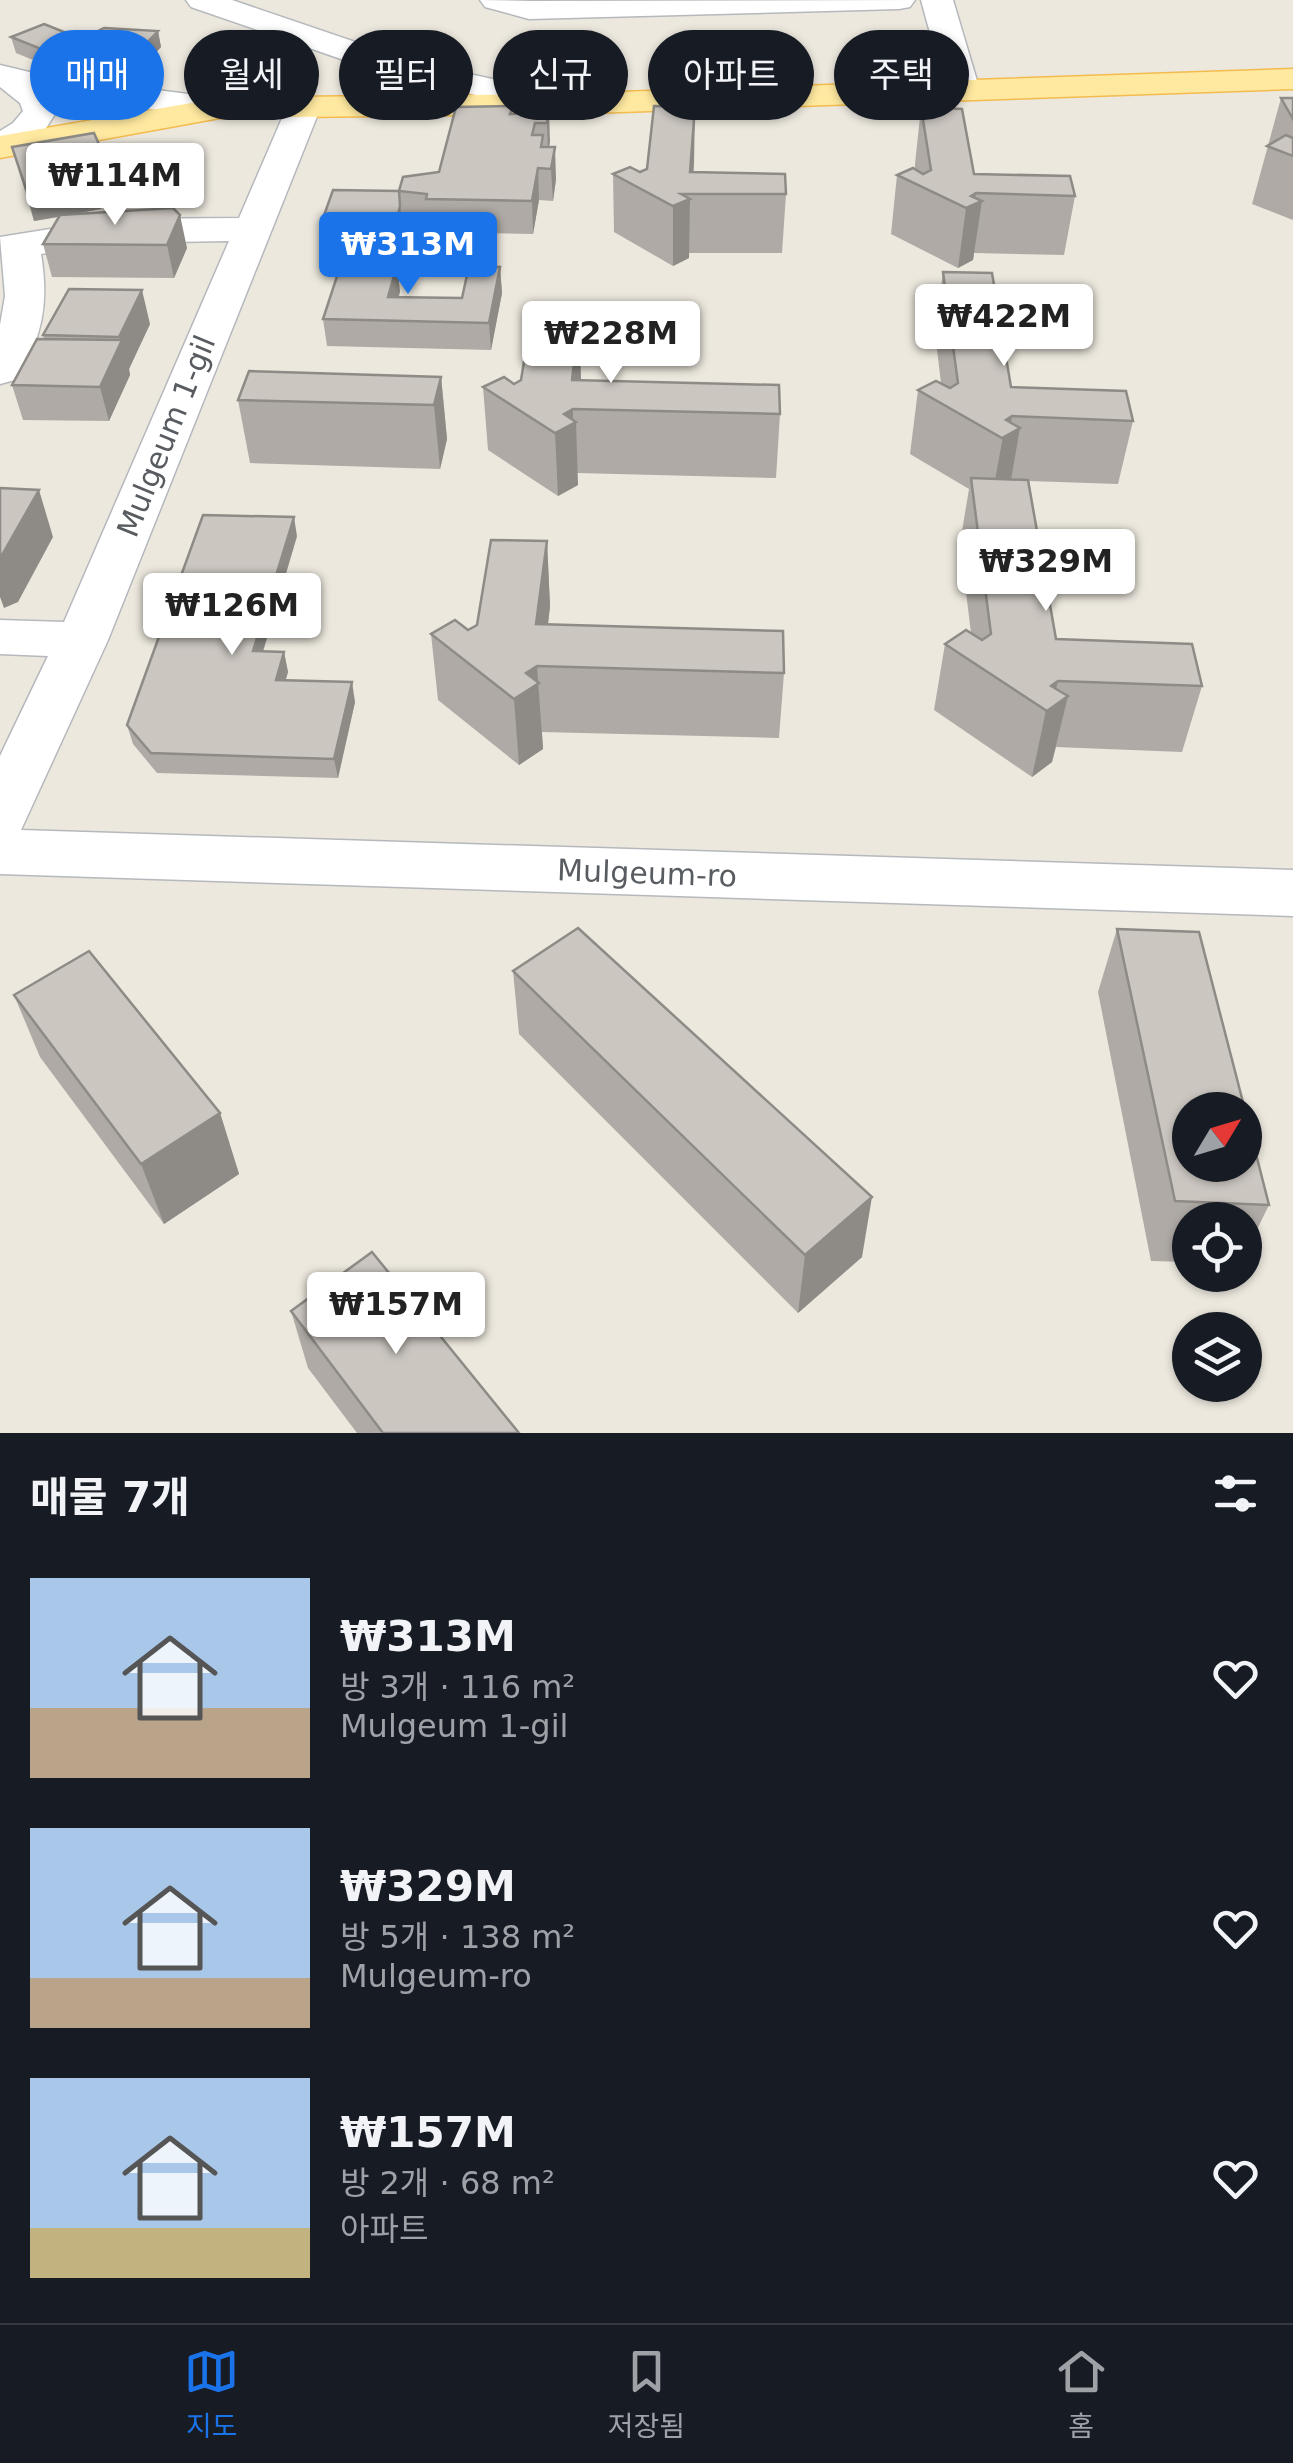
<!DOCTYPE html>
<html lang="ko">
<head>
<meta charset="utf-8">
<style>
  body { margin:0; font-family:"DejaVu Sans","Noto Sans KR",sans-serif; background:#20242c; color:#f1f3f6; height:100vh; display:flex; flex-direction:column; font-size:38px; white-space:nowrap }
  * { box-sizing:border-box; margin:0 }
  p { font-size:32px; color:#9ea1a6 }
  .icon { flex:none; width:55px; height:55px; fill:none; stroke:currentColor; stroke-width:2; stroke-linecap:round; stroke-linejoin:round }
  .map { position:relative; height:1433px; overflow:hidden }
  .details { display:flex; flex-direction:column; background:#171b24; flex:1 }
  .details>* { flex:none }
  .top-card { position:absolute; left:30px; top:30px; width:1235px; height:90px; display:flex; gap:20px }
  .needle { width:65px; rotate:52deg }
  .buttons { position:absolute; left:1172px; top:1092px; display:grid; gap:20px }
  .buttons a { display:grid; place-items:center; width:90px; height:90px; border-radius:50%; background:#171b24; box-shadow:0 2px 8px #0004; font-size:50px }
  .price { position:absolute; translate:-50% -85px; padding:0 22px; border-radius:10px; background:#fff; color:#222; font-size:32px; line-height:65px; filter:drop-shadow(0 2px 5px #0008) }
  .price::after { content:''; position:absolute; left:50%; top:60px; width:30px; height:22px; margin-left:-15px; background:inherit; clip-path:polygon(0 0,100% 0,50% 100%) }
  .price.on { background:#1a73e8; color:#fff }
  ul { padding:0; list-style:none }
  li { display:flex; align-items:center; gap:30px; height:250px; padding:0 30px }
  li span { display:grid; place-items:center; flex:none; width:280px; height:200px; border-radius:0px; color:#555 }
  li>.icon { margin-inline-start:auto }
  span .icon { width:120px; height:120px; fill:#fffc; stroke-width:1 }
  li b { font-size:42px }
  h2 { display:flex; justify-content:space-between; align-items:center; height:120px; padding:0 30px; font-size:42px }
  .chip { padding:0 35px; border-radius:45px; background:#171b24; box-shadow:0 2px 8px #0004; font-size:35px; line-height:90px }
  .chip.on { background:#1a73e8; color:#fff }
  .tab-bar { display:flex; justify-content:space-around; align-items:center; height:140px; border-top:2px solid #363941; background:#171b24; font-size:28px; color:#9ea1a6 }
  .tab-bar a { display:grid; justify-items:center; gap:5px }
  .tab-bar .on { color:#1a73e8 }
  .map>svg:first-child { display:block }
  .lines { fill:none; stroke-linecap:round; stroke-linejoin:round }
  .minor-casing { stroke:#b5b8bc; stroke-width:3 }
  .major-casing { stroke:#f4bb4f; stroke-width:3 }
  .minor { fill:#fff; fill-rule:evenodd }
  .major { fill:#ffe9a0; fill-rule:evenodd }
  .wall { fill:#afaaa5 }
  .shaded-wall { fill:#8e8b86 }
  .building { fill:#cbc6c0; stroke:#8e8b86; stroke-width:2.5 }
  .labels { text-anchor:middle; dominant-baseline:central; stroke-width:9; stroke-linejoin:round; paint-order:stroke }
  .street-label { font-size:30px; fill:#585c60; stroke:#fff }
</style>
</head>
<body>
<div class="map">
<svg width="1293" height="1433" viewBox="0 0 1293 1433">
  <rect width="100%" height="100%" fill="#ece8de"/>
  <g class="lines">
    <defs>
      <g id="minor">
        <polygon points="186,0 232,0 414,62 575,97 580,104 575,111 563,114 393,77 191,7"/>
        <polygon points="480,0 531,1 915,0 910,7 899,9 529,19 485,7"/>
        <polygon points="921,0 953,0 980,91 975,98 951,98 946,91"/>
        <polygon points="0,65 46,76 220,98 232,101 237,108 232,115 220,118 51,97 57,111 39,139 0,157 0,131 13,123 23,111 20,103 0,87"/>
        <path d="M303,99L315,102L320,109L108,640L21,830L1293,870V916L0,874V756L48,656L0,654V620L64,622L229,241L113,243L41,254C49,301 43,340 15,380L0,384V325L5,296L0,237L113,219L239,218L286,109L291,102Z"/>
      </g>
      <polygon id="major" points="1293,69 1293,89 563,114 220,118 0,158 0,136 220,98 563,94"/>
    </defs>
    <use href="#minor" class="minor-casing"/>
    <use href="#major" class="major-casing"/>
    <use href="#minor" class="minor"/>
    <use href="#major" class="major"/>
  </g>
  <g class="wall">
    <polygon points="158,31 161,47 129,81 62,77 59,64 50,67 16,53 11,37 79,38 79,40"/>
    <polygon points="1281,98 1293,98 1293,220 1252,204"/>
    <polygon points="921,107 974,174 1075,196 1064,255 974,253 973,260 958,268 891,234 897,175 915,170 915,164"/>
    <polygon points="549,111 549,147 556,179 553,201 539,200 533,234 429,232 429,227 402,223 397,240 324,239 322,221 399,191 439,172 514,114"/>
    <polygon points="12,147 109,167 116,199 99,202 101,209 74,214 187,248 174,278 52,277 43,244 59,217 34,221"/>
    <polygon points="693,172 786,194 782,253 689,253 689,258 673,266 614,232 613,174"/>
    <polygon points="500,267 502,293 491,350 327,346 323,319 400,291 399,297 462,298"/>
    <polygon points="943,272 1011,387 1133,421 1118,484 1029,481 1056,639 1202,686 1182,752 1056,747 1052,762 1032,777 934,710 945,644 971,633 960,543 969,489 910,454 918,390 941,383 935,333"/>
    <polygon points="579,321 581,380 780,414 776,478 577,473 578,485 558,496 488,450 483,387 514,384 521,380"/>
    <polygon points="150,324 129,369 130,375 109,421 23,420 12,385 44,339 43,335"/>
    <polygon points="441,377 447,439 440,469 250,463 238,400"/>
    <polygon points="297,536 263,652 284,652 288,672 285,681 355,702 338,778 157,773 133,744 127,725"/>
    <polygon points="547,541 550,606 548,625 784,673 779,738 542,732 543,749 519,765 438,700 431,634 468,630 477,625"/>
    <polygon points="1117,929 1269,1205 1245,1254 1245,1220 1190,1220 1190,1262 1151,1261 1098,992"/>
    <polygon points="513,971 862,1257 798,1313 519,1034"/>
    <polygon points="14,995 220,1113 239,1174 164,1224 40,1057"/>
    <polygon points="291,1311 519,1433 357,1433 308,1368"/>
  </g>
  <g class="shaded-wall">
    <polygon points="158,31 161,47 129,81 126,65"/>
    <polygon points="79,38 83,54 58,61 59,64 50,67 46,51"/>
    <polygon points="695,107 694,164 692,194 690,172"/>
    <polygon points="549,111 550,142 548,154 547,123"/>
    <polygon points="555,147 556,179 553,201 551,169"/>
    <polygon points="109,167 116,199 99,202 101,209 34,221 26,189 91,170"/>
    <polygon points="538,168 539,200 533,234 532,201"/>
    <polygon points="976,193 974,205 982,201 973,260 958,268 966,208 971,196"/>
    <polygon points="690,199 689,258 673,266 673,206"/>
    <polygon points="400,206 402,223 397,240 396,223"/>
    <polygon points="180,215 187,248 174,278 167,245"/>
    <polygon points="397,265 400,291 391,323 388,297"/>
    <polygon points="500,267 502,293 491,350 489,323"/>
    <polygon points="142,290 150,324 129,369 130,375 109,421 100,387 121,343 119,337"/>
    <polygon points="579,321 581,383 572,380"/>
    <polygon points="441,377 447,439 440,469 434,405"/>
    <polygon points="573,409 573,423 576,422 578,485 558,496 555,433 564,414"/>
    <polygon points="1012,416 1009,434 1020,428 1009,491 991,502 1006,420"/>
    <polygon points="39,490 53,537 18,602 4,608 0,597 0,556"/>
    <polygon points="294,517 297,536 257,671 253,651"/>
    <polygon points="547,541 550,606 543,666 536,624"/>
    <polygon points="284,652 288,672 280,700 276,680"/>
    <polygon points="537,666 543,749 519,765 514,699 526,673"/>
    <polygon points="1058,681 1052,707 1068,696 1052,762 1032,777 1051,686"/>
    <polygon points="352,682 355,702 338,778 334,759"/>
    <polygon points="220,1113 239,1174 164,1224 141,1164"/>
    <polygon points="872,1197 862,1257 798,1313 805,1255"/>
  </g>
  <g class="building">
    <polygon points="44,24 79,38 46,51 11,37"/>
    <polygon points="104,28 158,31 126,65 58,61 76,42"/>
    <polygon points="1281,98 1293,98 1293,119"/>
    <polygon points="513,106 510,114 549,111 547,123 535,123 532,135 543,135 541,147 555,147 551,169 538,168 532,201 426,199 427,194 399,191 403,177 439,172 456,107"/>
    <polygon points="654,106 695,107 690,172 785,174 786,194 681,194 690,199 673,206 613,174 630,167 640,172 647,169"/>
    <polygon points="921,107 962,109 974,174 1070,176 1075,196 976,193 971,196 982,201 966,208 897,175 913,168 923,174 931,170"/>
    <polygon points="94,133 109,167 91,170 93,177 26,189 12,147"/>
    <polygon points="1286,135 1293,138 1293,156 1267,146"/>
    <polygon points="333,190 399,191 400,206 396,223 322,221"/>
    <polygon points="173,208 180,215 167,245 43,244 60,215"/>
    <polygon points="341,264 397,265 388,297 462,298 469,266 500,267 489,323 323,319"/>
    <polygon points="943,272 992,273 1011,387 1126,391 1133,421 1012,416 1006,420 1020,428 1002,438 918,390 936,381 950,388 958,383"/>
    <polygon points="69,289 142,290 119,337 43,335"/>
    <polygon points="531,319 579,321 572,380 779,385 780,414 573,409 564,414 576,422 555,433 483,387 504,377 514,384 521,380"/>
    <polygon points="37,339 122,340 100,387 12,385"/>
    <polygon points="249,371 441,377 434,405 238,400"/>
    <polygon points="971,478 1028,480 1056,639 1192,644 1202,686 1058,681 1051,686 1068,696 1047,711 945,644 966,630 982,640 991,634"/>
    <polygon points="0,488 39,490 2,555 0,556"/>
    <polygon points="203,515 294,517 253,651 284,652 276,680 352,682 334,759 151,753 127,725"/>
    <polygon points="491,540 547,541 536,624 783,631 784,673 537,666 526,673 539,683 514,699 431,634 455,620 468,630 477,625"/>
    <polygon points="578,928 872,1197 805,1255 513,971"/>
    <polygon points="1117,929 1199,932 1245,1110 1190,1110 1190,1165 1245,1165 1245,1111 1269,1205 1175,1201"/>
    <polygon points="89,951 220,1113 141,1164 14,995"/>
    <polygon points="372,1252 519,1433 383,1433 291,1311"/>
  </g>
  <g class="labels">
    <g class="street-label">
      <text transform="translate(166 436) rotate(-68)">Mulgeum 1-gil</text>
      <text transform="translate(647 873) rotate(2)">Mulgeum-ro</text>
    </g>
  </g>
</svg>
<div class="buttons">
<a><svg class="needle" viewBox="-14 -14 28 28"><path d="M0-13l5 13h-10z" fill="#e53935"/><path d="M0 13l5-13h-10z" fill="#9ea1a6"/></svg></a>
<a><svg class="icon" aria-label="locate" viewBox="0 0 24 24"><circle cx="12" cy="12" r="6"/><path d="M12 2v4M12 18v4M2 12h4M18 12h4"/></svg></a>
<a><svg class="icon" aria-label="layers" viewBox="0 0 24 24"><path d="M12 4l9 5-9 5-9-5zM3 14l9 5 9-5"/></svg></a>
</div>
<b class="price" style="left:115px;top:228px">₩114M</b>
<b class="price on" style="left:408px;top:297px">₩313M</b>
<b class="price" style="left:1004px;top:369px">₩422M</b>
<b class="price" style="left:611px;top:386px">₩228M</b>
<b class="price" style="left:1046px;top:614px">₩329M</b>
<b class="price" style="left:232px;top:658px">₩126M</b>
<b class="price" style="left:396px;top:1357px">₩157M</b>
<div class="top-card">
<a class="chip on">매매</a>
<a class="chip">월세</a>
<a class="chip">필터</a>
<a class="chip">신규</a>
<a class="chip">아파트</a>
<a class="chip">주택</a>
</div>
</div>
<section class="details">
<h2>매물 7개<svg class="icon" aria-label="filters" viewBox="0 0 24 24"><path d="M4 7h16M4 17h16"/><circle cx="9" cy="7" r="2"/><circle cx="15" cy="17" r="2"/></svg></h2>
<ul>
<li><span style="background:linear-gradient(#a9c7e8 65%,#b9a48a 0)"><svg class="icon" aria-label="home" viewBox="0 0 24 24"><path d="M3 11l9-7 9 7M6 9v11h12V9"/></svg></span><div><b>₩313M</b><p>방 3개 · 116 m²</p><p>Mulgeum 1-gil</p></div><svg class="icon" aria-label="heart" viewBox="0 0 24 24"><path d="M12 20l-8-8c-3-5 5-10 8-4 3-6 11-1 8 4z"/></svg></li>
<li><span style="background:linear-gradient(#a9c7e8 75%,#b9a48a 0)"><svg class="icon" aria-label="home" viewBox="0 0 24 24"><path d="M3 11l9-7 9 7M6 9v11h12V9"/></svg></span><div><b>₩329M</b><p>방 5개 · 138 m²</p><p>Mulgeum-ro</p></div><svg class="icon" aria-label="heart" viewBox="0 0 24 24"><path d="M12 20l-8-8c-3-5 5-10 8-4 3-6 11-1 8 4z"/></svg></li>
<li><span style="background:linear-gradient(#a9c7e8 75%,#c2b280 0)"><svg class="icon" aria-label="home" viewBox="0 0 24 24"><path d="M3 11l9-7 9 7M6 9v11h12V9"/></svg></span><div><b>₩157M</b><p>방 2개 · 68 m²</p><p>아파트</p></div><svg class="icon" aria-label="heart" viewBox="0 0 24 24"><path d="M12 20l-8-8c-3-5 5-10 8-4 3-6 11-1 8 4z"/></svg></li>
</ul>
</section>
<nav class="tab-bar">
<a class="on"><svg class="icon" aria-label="map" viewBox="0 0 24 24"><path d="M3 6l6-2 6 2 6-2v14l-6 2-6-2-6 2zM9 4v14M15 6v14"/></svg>지도</a>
<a><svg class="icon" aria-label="saved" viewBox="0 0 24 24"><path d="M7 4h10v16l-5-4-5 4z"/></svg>저장됨</a>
<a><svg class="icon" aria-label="home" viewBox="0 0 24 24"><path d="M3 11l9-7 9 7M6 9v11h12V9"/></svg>홈</a>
</nav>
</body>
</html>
